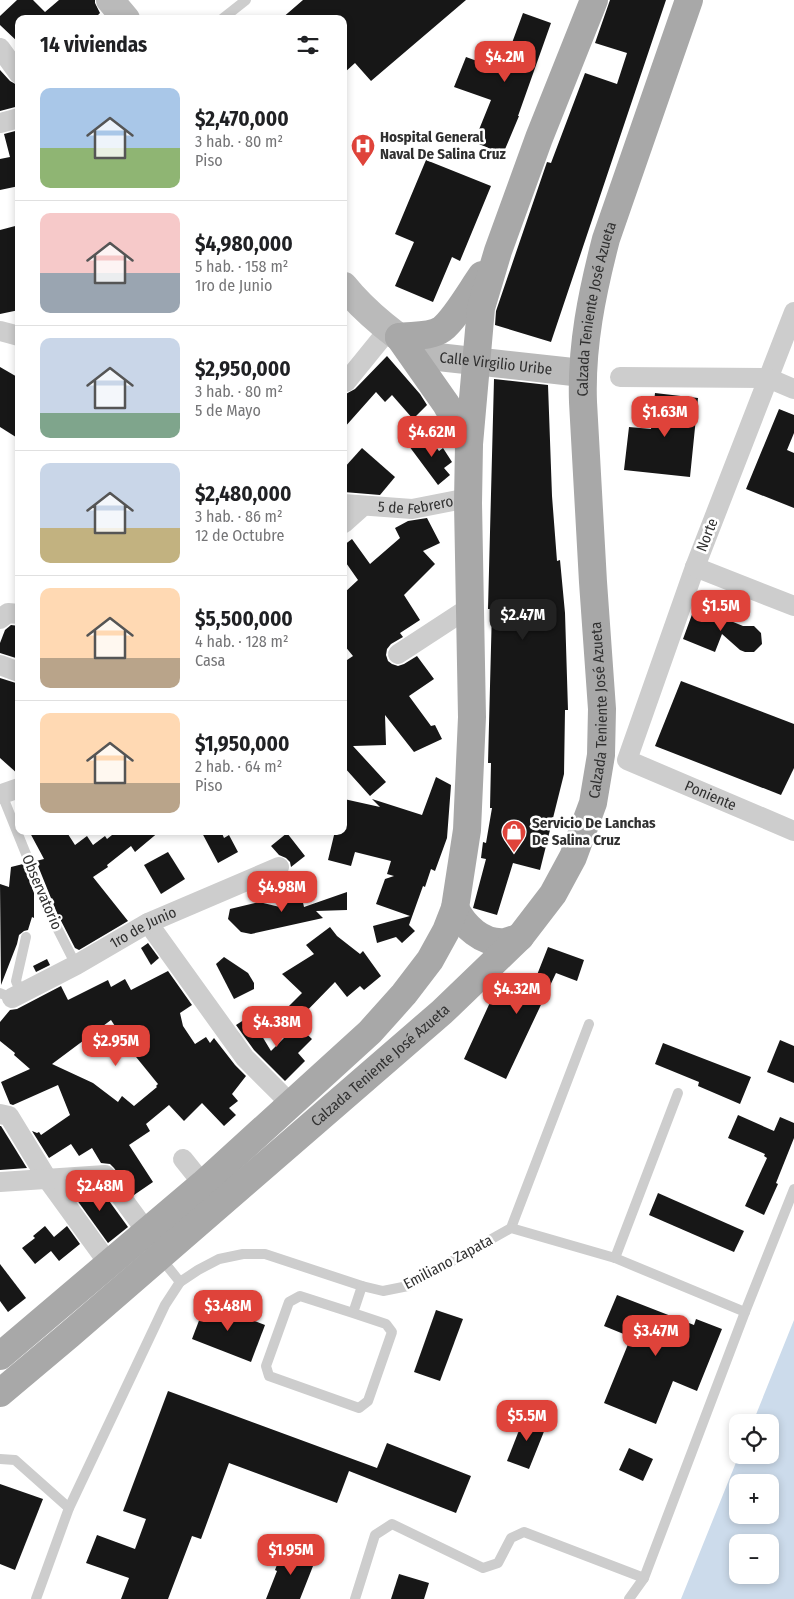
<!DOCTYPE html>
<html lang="es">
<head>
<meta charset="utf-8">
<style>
  body { margin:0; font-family:"Fira Sans Condensed",sans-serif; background:#f2f2f2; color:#202124; height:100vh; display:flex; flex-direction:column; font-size:19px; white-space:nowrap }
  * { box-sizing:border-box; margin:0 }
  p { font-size:16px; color:#757577 }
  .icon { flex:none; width:28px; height:28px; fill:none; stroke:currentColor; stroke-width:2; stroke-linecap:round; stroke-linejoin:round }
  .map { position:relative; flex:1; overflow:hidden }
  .panel { position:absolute; left:15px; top:15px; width:332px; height:820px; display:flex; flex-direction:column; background:#fff; border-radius:10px; box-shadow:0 2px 8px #0003 }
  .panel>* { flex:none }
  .tools { position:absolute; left:729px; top:1414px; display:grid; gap:10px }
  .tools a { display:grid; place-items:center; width:50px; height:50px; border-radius:10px; background:#fff; box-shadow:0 2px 8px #0003; font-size:25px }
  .price { position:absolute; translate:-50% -42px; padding:0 11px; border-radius:10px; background:#df433a; color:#fff; font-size:16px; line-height:32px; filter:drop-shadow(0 1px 2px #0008) }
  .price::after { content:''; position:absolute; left:50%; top:30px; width:15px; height:11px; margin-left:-8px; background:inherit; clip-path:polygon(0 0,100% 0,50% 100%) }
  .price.current { background:#222; color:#fff }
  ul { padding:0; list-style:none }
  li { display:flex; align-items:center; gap:15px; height:125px; padding:0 25px }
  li+li { border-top:1px solid #e0e0e0 }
  li span { display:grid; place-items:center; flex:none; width:140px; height:100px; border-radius:10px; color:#555 }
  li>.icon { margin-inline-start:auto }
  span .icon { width:60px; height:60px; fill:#fffc; stroke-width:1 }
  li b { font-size:21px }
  h2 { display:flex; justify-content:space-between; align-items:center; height:60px; padding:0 25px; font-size:21px }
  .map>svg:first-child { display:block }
  .water { fill:#ccdbeb; fill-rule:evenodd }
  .building { fill:#171717; fill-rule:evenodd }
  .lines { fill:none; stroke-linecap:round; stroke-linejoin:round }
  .lane { stroke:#cdcdcd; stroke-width:10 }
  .street { stroke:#cdcdcd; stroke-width:20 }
  .secondary { stroke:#bababa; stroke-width:28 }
  .primary { stroke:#a8a8a8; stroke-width:28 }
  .labels { text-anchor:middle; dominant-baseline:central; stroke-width:5; stroke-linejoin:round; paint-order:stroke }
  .poi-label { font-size:15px; font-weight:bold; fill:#303030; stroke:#fff; text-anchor:start }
  .street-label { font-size:15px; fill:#303030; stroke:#fff }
</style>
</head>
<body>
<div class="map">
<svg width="794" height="1599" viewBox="0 0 794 1599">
  <rect width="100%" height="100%" fill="#fff"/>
  <path class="water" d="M794,1320V1599H681L739,1455H770V1422H753ZM738,1482H770V1515H738ZM738,1542H770V1575H738Z"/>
  <g class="building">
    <polygon points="17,0 33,0 45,12 59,0 95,0 95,3 100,13 94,19 19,19 19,43 0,25 0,16"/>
    <polygon points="303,0 466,0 371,81 355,63 344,73 344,19 281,19"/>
    <polygon points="610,0 666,0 551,342 495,325 496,311 547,162 551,163 585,73 617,84 627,53 595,43"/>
    <polygon points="523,13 551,23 518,116 519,116 503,154 474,142 491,100 454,87 466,57 502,70"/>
    <polygon points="0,70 10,81 19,86 19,106 0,111"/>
    <polygon points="19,130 19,186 0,190 0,159 10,157 4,134"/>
    <polygon points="426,160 491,186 460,261 452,257 433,302 395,286 414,242 395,234"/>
    <polygon points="19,225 19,310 0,314 0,230"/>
    <polygon points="387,356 420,394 427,405 413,419 392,395 385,402 376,392 344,428 344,395 355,389"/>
    <polygon points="0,367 19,378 19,439 0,427"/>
    <polygon points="494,379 548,385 552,496 557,561 560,560 565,613 568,710 565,710 564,774 540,870 513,863 497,915 473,908 486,859 481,858 483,842 486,843 492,808 490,808 491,763 488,763 492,609 488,609"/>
    <polygon points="655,393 698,398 690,477 624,470 629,427 651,429"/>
    <polygon points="779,409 794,415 794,433 787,450 794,453 794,508 746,489"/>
    <polygon points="426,433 439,451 443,448 452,462 444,468 450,475 438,485 409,446"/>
    <polygon points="362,448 395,477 380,495 344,492 344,468"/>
    <polygon points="427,518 440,543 423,551 435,564 404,595 420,620 400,633 403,637 391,644 387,649 386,655 388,661 392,664 398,666 404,664 417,656 434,679 409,696 431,726 435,725 442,739 414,752 385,715 386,745 353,746 386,782 370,796 344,767 344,662 353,656 344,645 344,593 358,580 344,560 344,545 352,539 370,564 400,538 395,528 408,521"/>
    <polygon points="694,606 743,626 754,626 761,633 762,644 754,652 745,652 740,650 722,634 715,652 683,639 694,609"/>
    <polygon points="11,625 19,626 19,659 0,653 0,643 5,630"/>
    <polygon points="0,678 19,684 19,775 0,758"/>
    <polygon points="681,681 794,724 794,768 781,795 655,746"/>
    <polygon points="436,777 451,785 447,838 435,871 431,869 425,887 423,886 409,925 415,931 402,943 396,937 377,943 373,926 410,916 376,904 385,879 394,876 387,874 391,861 355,852 351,866 328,860 335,831 344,831 344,799 380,807 372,799 422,815"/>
    <polygon points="29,831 66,831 75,845 87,836 93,845 105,836 107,839 117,831 160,831 135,852 131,846 107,865 108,867 93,877 128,921 79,950 75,948 57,913 36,861 44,859"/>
    <polygon points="201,831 221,831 224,838 229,835 238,852 218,863"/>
    <polygon points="287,833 305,856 291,867 290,862 286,858 279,855 271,846"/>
    <polygon points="168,852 185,879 161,894 144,865"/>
    <polygon points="23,864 34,893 34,918 32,917 28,930 24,931 19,935 17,944 1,985 0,884 9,887 11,867"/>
    <polygon points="347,892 347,910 316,911 323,918 251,934 241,932 228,919 230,909 259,902 284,908 282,898 301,894 304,907"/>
    <polygon points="330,927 337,936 360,954 363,951 381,976 364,990 360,986 347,997 335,982 295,1023 284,1011 302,993 282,974 314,954 306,945"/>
    <polygon points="148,943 159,958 151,965 141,948"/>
    <polygon points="548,947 584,960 577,981 556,973 506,1079 464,1059 498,985 517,994 526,976 535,980"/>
    <polygon points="224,957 248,973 254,983 254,989 234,999 216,964"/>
    <polygon points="47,959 50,965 36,972 33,966"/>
    <path d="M168,971L192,1005L180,1013L183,1026L195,1044L206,1037L210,1043L214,1038L235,1065L246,1076L232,1094L238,1101L229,1108L236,1115L224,1126L202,1103L184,1121L169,1105L146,1124L150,1131L129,1145L153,1182L134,1195L114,1168L110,1164L101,1163L92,1148L79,1156L71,1144L49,1158L32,1131L37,1133L39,1132L41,1135L70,1115L58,1085L13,1105L10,1104L1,1082L30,1069L14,1055L15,1053L0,1041V1022L10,1010L17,1009L61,986L68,1000L108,980L111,987L125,979L131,990ZM111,1020L132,1052L158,1084L156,1086L157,1087L134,1106L122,1096L118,1102L93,1083L52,1064Z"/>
    <polygon points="250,1016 271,1051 297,1025 312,1039 298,1053 305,1061 285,1081 254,1050 236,1025"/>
    <polygon points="780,1040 794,1046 794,1083 767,1072"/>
    <polygon points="663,1043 751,1077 740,1104 698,1086 699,1082 655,1064"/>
    <polygon points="738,1115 774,1131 780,1117 794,1123 794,1138 776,1183 778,1184 764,1215 745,1206 767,1158 764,1156 765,1154 728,1138"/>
    <polygon points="0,1126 1,1126 27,1168 0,1170"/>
    <polygon points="99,1187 128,1227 108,1243 69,1189"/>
    <polygon points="658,1193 744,1231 734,1252 649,1215"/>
    <polygon points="45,1226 54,1237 67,1226 80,1244 59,1261 51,1251 35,1264 22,1248 35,1238 33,1236"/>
    <polygon points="0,1264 26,1298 8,1312 0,1301"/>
    <polygon points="617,1295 694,1325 696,1319 722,1329 697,1391 673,1381 656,1424 604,1403 631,1337 604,1326"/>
    <polygon points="206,1302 265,1325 251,1362 192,1339"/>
    <polygon points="436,1310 463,1319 440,1381 414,1372"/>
    <polygon points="168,1391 377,1468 387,1443 471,1476 456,1513 349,1471 337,1503 229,1463 201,1539 192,1536 168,1599 121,1599 129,1578 86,1563 97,1535 135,1549 146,1519 123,1511"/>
    <polygon points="525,1415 547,1424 529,1469 507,1461"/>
    <polygon points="629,1448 653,1459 643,1481 619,1470"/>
    <polygon points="0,1484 43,1499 15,1570 0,1564"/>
    <polygon points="283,1549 315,1561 300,1599 266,1599 277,1571 275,1570"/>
    <polygon points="399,1574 429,1583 424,1599 391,1599"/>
  </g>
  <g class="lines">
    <g class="lane">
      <polyline points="222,19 246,0"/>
      <polyline points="1,792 51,916 76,965"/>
      <polyline points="0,993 12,998"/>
      <polyline points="21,993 16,981 26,937"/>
      <polyline points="511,1228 589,1024"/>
      <polyline points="160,1257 180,1282 198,1270 219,1259 243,1254 265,1254 362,1286 383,1291 408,1286 511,1228 615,1258 745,1312"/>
      <polyline points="615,1258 678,1093"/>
      <polyline points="353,1313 300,1296 289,1302 266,1366 269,1376 359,1408 368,1401 392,1332 386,1324 353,1313 362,1286"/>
      <polyline points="0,1459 15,1460 69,1508"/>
      <polyline points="36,1599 69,1508 165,1305 180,1282"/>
      <polyline points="355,1599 375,1535 392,1524 483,1568 498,1563 511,1538 524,1532 644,1578"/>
      <polyline points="629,1599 644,1578 745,1312 794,1189"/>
    </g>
    <g class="street">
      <polyline points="0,48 19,74"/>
      <polyline points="0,123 19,118"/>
      <path id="s1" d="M794,312L695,567L627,760L794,831"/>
      <polyline points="0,331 19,336"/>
      <polyline points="620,377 768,378 794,389"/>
      <polyline points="344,380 346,382 389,329"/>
      <path id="s2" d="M344,504L412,509L468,498"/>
      <polyline points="344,523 363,506"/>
      <polyline points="695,567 794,606"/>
      <polyline points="0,619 8,613 19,614"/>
      <polyline points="398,654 470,607"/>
      <polyline points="0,665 19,672"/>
      <polyline points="2,794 19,788"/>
      <polyline points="148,923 245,1058 291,1104"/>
      <path id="s3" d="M12,998L76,965L148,923L279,867"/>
      <polyline points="0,1114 9,1116 48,1180 109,1264"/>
      <polyline points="183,1159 203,1184"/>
      <polyline points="0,1182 105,1175 147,1232"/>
    </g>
    <g class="secondary">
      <polyline points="110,0 126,19"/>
      <path id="s4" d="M344,286C364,311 401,342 429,356L582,373"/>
    </g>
    <g class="primary">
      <path d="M399,337C412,335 431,337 442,329C455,319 472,289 482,275"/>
      <polyline points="399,337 446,404 469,444"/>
      <path d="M455,908C464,926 482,944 505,942C510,941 515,939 520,937"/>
      <polyline points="0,1356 203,1184 370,1032 404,994 430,960 446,931 455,908 467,830 472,717 468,503 469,444 481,308 498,251 539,138 594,0"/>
      <path id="s5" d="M0,1393L69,1335L442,1012L520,937L553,894L573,857L593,803L601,755L602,709L593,582L583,402C581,346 592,293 606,239L689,0"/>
    </g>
  </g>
  <defs>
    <symbol id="hospital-pin" viewBox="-11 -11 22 30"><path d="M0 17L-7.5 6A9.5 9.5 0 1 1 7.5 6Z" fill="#df433a" stroke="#fff"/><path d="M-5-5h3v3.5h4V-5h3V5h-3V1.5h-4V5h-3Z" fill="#fff"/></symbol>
    <symbol id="shop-pin" viewBox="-11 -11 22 30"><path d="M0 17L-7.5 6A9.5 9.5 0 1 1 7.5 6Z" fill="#df433a" stroke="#fff"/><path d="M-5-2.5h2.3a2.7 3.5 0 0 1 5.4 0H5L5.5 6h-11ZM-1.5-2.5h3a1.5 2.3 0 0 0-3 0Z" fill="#fff"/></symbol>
  </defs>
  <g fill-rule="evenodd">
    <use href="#hospital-pin" x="349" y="132" width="28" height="38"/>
    <use href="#shop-pin" x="500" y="818" width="28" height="38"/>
  </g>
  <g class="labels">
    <g class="poi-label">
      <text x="380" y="137">Hospital General<tspan x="380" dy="17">Naval De Salina Cruz</tspan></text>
      <text x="532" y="823">Servicio De Lanchas<tspan x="532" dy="17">De Salina Cruz</tspan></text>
    </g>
    <g class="street-label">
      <text stroke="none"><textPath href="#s5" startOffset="1342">Calzada Teniente José Azueta</textPath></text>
      <text stroke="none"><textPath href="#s4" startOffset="178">Calle Virgilio Uribe</textPath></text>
      <text stroke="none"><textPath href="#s2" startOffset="72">5 de Febrero</textPath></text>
      <text transform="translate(707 535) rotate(-69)">Norte</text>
      <text stroke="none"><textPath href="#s5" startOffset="939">Calzada Teniente José Azueta</textPath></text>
      <text stroke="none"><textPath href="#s1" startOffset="569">Poniente</textPath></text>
      <text transform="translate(42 892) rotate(67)">Observatorio</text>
      <text stroke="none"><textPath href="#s3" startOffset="149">1ro de Junio</textPath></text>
      <text stroke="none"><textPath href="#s5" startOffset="502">Calzada Teniente José Azueta</textPath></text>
      <text transform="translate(448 1262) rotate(-28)">Emiliano Zapata</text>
    </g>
  </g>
</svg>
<div class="tools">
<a><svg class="icon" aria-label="locate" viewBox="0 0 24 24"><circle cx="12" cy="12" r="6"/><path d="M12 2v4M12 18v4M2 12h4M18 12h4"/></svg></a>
<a>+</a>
<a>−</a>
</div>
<b class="price" style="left:505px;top:83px">$4.2M</b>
<b class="price" style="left:665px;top:438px">$1.63M</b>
<b class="price" style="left:432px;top:458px">$4.62M</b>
<b class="price" style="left:721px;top:632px">$1.5M</b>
<b class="price current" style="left:523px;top:641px">$2.47M</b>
<b class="price" style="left:282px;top:913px">$4.98M</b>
<b class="price" style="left:517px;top:1015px">$4.32M</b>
<b class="price" style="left:277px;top:1048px">$4.38M</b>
<b class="price" style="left:116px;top:1067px">$2.95M</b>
<b class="price" style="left:100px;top:1212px">$2.48M</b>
<b class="price" style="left:228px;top:1332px">$3.48M</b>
<b class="price" style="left:656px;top:1357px">$3.47M</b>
<b class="price" style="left:527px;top:1442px">$5.5M</b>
<b class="price" style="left:291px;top:1576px">$1.95M</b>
<section class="panel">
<h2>14 viviendas<svg class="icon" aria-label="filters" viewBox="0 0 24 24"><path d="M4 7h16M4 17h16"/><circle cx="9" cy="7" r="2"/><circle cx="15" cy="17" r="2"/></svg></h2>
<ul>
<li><span style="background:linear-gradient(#a9c7e8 60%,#8fb573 0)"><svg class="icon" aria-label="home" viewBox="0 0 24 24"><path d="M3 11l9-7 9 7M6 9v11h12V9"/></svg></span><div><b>$2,470,000</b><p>3 hab. · 80 m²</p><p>Piso</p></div></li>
<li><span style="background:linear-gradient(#f6c9c9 60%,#9aa5b1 0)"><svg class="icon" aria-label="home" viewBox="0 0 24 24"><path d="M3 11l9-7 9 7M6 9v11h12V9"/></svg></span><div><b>$4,980,000</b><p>5 hab. · 158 m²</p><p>1ro de Junio</p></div></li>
<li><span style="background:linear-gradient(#c9d6e8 75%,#7fa58c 0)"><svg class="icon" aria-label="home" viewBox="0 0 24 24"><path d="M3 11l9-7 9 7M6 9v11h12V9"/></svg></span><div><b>$2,950,000</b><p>3 hab. · 80 m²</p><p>5 de Mayo</p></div></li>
<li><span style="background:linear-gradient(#c9d6e8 65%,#c2b280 0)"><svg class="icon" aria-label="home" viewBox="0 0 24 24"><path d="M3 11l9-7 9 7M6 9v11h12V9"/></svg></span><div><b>$2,480,000</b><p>3 hab. · 86 m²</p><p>12 de Octubre</p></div></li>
<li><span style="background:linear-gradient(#ffd9b3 70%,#b9a48a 0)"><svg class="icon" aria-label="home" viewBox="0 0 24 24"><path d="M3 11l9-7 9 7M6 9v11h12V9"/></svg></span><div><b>$5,500,000</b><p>4 hab. · 128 m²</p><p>Casa</p></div></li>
<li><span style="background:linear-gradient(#ffd9b3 70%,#b9a48a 0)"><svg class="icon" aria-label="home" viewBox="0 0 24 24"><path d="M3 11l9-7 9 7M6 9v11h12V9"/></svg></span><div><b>$1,950,000</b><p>2 hab. · 64 m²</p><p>Piso</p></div></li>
</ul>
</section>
</div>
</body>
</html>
